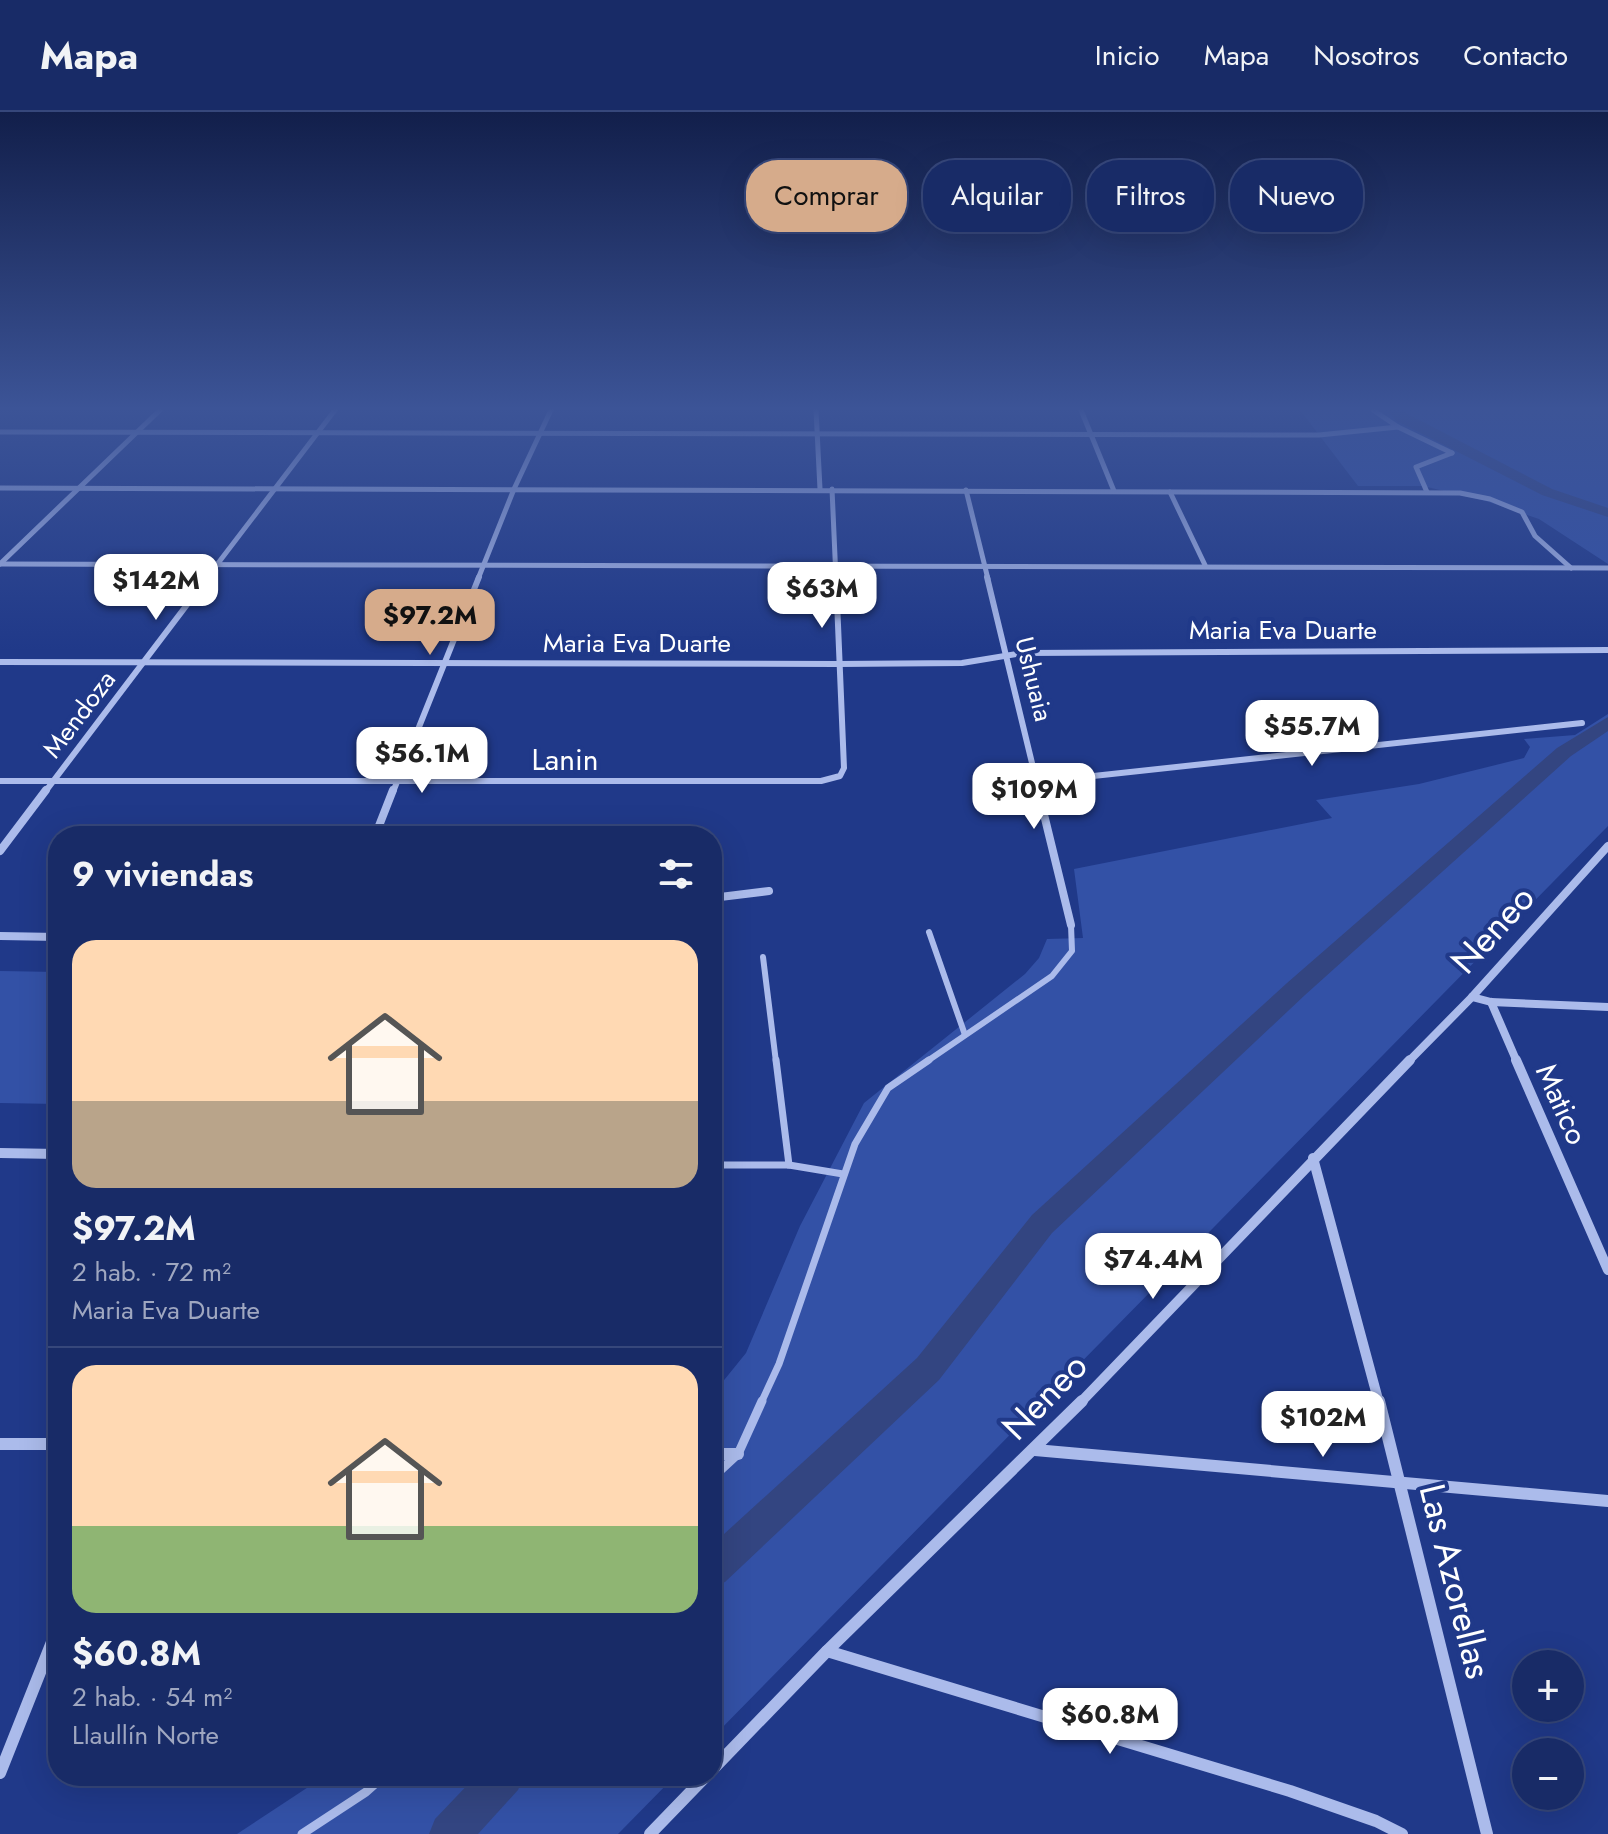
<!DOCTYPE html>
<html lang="es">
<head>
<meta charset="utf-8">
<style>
  body { margin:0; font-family:Jost,sans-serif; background:#253770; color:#f1f3f6; height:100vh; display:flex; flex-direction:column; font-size:30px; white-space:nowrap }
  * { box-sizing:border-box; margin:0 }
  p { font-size:26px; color:#9fa7c0 }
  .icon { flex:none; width:44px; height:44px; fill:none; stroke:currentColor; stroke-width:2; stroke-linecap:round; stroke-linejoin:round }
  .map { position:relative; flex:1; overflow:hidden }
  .side { position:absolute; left:48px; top:714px; width:674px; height:960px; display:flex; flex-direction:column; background:#182b67; border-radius:32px; box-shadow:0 8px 32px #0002,0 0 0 2px #36477b }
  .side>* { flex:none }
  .top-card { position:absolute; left:746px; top:48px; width:742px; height:72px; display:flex; gap:16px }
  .buttons { position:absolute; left:1512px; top:1538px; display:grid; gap:16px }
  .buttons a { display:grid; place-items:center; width:72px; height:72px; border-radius:50%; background:#182b67; box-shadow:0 8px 32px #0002,0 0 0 2px #36477b; font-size:40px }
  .price { position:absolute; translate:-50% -68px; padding:0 18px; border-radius:16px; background:#fff; color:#222; font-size:26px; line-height:52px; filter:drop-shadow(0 2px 4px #0008) }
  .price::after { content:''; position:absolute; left:50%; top:48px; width:24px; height:18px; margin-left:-12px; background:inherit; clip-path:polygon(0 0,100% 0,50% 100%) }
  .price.current { background:#d6ab8b; color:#111 }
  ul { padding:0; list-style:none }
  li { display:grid; align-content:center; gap:16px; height:424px; padding:0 24px }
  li+li { border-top:2px solid #36477b }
  li span { display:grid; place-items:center; height:248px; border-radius:24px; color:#555 }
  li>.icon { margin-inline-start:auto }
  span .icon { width:144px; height:144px; fill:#fffc; stroke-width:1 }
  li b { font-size:34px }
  h2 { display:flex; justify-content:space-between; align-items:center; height:96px; padding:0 24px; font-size:34px }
  .chip { padding:0 28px; border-radius:32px; background:#182b67; box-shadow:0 8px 32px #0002,0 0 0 2px #36477b; font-size:28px; line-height:72px }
  .chip.current { background:#d6ab8b; color:#111 }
  header { display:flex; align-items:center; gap:48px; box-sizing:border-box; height:112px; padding:0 40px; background:#182b67; border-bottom:2px solid #36477b }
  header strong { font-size:38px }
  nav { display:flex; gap:44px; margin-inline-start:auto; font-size:28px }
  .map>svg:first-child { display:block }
  .green { fill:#3351a6 }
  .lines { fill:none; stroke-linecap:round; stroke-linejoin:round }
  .canal { fill:#334581; fill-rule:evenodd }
  .lane-far2 { stroke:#abbbeb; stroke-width:6 }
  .lane-far1 { stroke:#abbbeb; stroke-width:7 }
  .lane { stroke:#abbbeb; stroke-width:9 }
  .street-far4 { stroke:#abbbeb; stroke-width:5 }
  .street-far3 { stroke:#abbbeb; stroke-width:6 }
  .street-far2 { stroke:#abbbeb; stroke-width:8 }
  .street-far1 { stroke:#abbbeb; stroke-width:10 }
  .street { stroke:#abbbeb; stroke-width:12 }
  .labels { text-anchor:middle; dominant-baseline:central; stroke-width:8; stroke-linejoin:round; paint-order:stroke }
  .far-street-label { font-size:26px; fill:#fff; stroke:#203989 }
  .street-label { font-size:30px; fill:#fff; stroke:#203989 }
  .near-street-label { font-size:36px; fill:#fff; stroke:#203989 }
</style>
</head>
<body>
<header>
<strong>Mapa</strong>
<nav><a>Inicio</a><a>Mapa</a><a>Nosotros</a><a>Contacto</a></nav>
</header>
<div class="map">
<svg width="1608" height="1722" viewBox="0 0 1608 1722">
  <rect width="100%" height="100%" fill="#203989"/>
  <g class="green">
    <polygon points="1300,298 1608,298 1608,452 1539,407 1486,389 1423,374 1358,374"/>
    <polygon points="1608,602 1608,714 712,1626 712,1283 746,1241 800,1114 864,991 1025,862 1039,846 1047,827 1083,826 1074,757 1332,706 1316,688 1419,672 1524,646 1530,635 1524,627 1575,623"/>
    <polygon points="0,859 58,860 58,992 0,991"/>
    <polygon points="325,1664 675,1664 618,1722 237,1722"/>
  </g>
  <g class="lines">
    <g class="canal">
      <polygon points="1387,298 1400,298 1552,377 1608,396 1608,405 1542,383 1397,309"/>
      <polygon points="1608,605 1608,619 1571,644 1305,883 1052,1121 939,1268 725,1470 712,1475 712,1433 917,1246 1032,1103 1287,871 1557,636"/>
      <polygon points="476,1664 524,1664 518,1678 478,1722 429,1722 435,1707"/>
    </g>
    <g class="lane-far2">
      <polyline points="929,820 965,923"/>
      <polyline points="763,845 776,950"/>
      <polyline points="926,950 1052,864 1072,839 1071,813"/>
    </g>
    <g class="lane-far1">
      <polyline points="776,948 789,1053"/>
      <polyline points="712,1053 789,1053 843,1062"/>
      <polyline points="761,1291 779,1252 855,1032 888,976 929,948"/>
    </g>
    <g class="lane">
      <polyline points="712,1366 738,1342 762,1289"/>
      <polyline points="302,1722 366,1680 384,1664"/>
    </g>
    <g class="street-far4">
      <polyline points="816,298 820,377"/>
      <polyline points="1081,298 1114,379"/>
      <polyline points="1373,298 1398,315 1452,341"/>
      <polyline points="0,320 1319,323 1398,315"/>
      <polyline points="0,376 1460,381 1490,387 1522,400 1535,424 1571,456"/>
      <polyline points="832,377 836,467"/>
      <polyline points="966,378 988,467"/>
      <polyline points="1170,380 1205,453"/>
      <polyline points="1427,380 1416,355 1452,341"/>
      <polyline points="0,452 1608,456"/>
      <polyline points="0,452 160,298"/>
      <polyline points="206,467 335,298"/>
      <polyline points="478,467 514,377 551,298"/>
    </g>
    <g class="street-far3">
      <polyline points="987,465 1039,680"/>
      <polyline points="0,550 838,552 962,551 1022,541 1608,538"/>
      <polyline points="0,669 821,669 840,664 844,656 836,465"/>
      <polyline points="1038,670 1582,611"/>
      <polyline points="45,680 208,465"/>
      <polyline points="393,680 479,465"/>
    </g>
    <g class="street-far2">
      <polyline points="1038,678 1071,813"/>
      <polyline points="375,724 393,678"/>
      <polyline points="0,739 46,678"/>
      <polyline points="712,786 769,779"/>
      <polyline points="0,824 58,825"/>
      <polyline points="1472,885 1491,890 1608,895"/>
      <polyline points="1491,890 1517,950"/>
      <polyline points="1408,950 1472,885 1608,734"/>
    </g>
    <g class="street-far1">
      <polyline points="1516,948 1608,1158"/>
      <polyline points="0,1041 58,1042"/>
      <polyline points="1313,1046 1379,1291"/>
      <polyline points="1080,1291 1410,948"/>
    </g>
    <g class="street">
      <polyline points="1379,1289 1487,1722"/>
      <polyline points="0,1332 58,1332"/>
      <polyline points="1035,1338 1608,1389"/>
      <polyline points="712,1342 738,1342"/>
      <polyline points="827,1539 1290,1679 1376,1709 1402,1722"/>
      <polyline points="712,1658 827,1539 1082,1289"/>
      <polyline points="0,1661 58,1515"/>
      <polyline points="650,1722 706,1664"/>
    </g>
  </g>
  <linearGradient id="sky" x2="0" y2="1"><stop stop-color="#121f4b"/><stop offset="0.55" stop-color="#3c5497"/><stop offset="1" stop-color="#3c5497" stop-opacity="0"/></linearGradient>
  <rect width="1608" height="539" fill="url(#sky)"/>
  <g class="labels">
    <g class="far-street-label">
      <text x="1283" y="518">Maria Eva Duarte</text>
      <text x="637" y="531">Maria Eva Duarte</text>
      <text transform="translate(1034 567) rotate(76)">Ushuaia</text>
      <text transform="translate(79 602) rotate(-53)">Mendoza</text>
    </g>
    <g class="street-label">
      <text x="565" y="647">Lanin</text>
      <text transform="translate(1562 992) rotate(66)">Matico</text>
    </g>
    <g class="near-street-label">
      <text transform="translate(1492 817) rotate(-48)">Neneo</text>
      <text transform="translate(1044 1284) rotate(-46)">Neneo</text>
      <text transform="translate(1456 1469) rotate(76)">Las Azorellas</text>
    </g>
  </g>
</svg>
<div class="buttons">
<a>+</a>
<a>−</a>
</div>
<b class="price" style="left:156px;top:510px">$142M</b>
<b class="price" style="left:822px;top:518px">$63M</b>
<b class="price current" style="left:430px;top:545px">$97.2M</b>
<b class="price" style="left:1312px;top:656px">$55.7M</b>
<b class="price" style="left:422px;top:683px">$56.1M</b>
<b class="price" style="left:1034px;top:719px">$109M</b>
<b class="price" style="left:1153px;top:1189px">$74.4M</b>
<b class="price" style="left:1323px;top:1347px">$102M</b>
<b class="price" style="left:1110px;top:1644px">$60.8M</b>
<div class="top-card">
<a class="chip current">Comprar</a>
<a class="chip">Alquilar</a>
<a class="chip">Filtros</a>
<a class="chip">Nuevo</a>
</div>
<section class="side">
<h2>9 viviendas<svg class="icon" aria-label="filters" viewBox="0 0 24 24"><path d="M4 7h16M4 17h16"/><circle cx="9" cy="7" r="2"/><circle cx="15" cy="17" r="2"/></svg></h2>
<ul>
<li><span style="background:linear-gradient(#ffd9b3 65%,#b9a48a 0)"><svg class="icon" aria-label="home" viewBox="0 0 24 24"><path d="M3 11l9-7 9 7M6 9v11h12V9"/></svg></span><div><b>$97.2M</b><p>2 hab. · 72 m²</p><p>Maria Eva Duarte</p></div></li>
<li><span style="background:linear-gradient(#ffd9b3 65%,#8fb573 0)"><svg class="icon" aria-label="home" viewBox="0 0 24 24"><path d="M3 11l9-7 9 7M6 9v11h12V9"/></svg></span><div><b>$60.8M</b><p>2 hab. · 54 m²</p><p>Llaullín Norte</p></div></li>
</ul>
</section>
</div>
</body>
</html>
